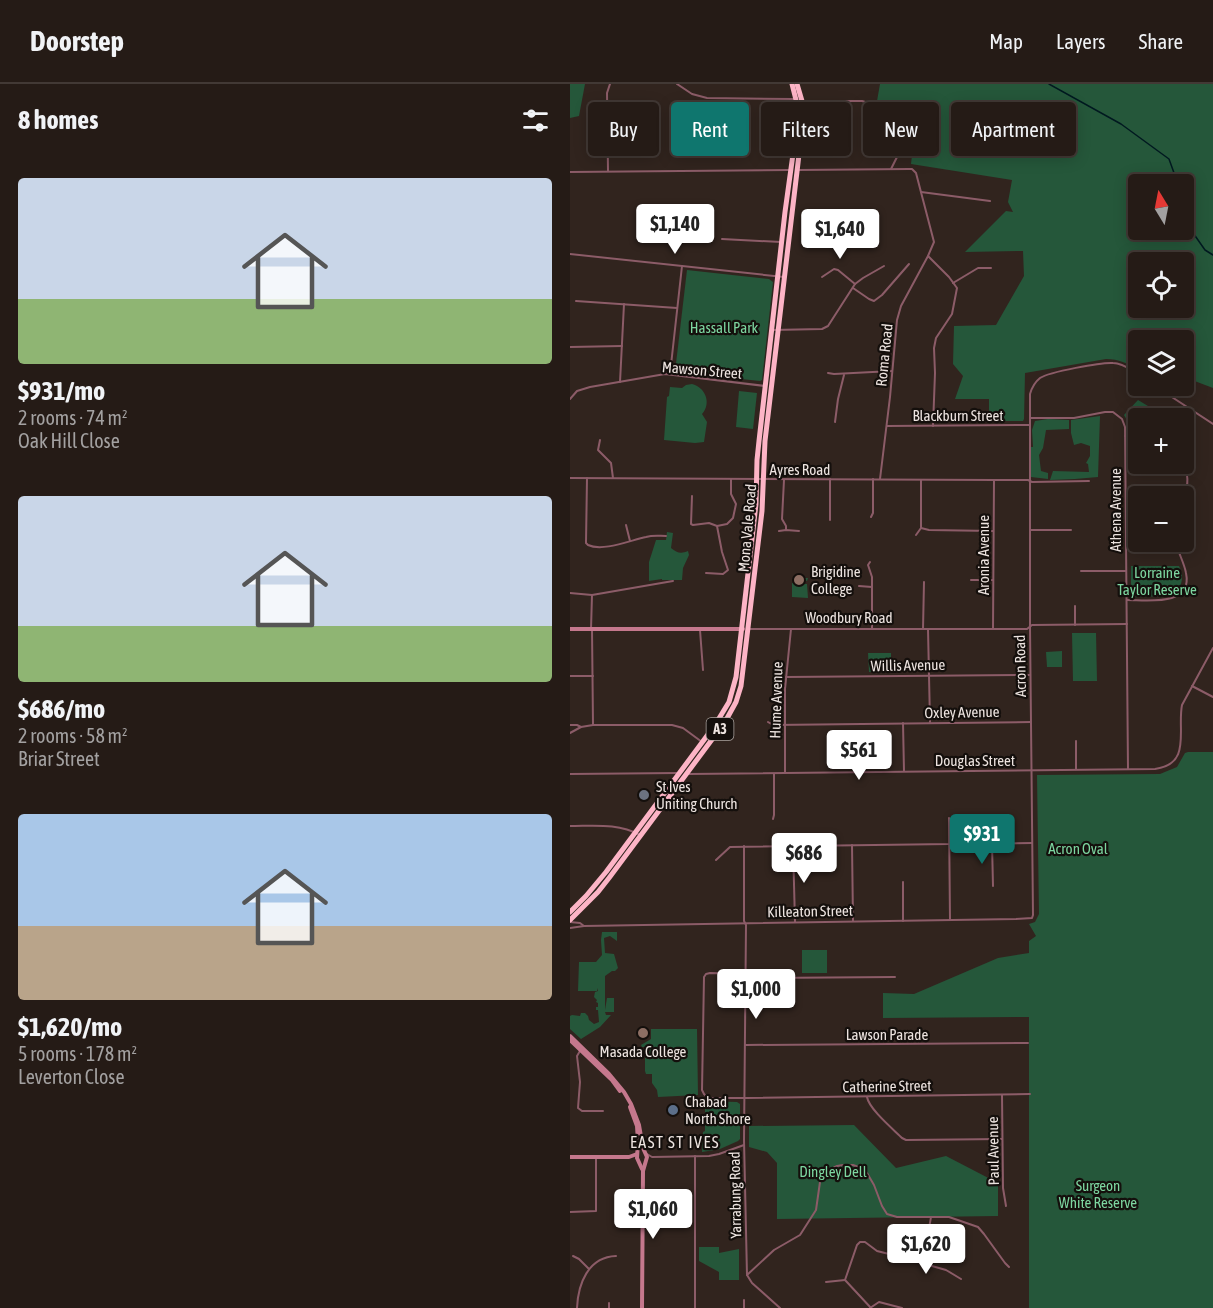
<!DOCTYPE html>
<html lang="en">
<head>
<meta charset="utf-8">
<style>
  body { margin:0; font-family:"Asap Condensed",sans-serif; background:#2d241f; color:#f1f3f6; height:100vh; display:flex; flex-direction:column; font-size:22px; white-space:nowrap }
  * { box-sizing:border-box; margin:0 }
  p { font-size:20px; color:#a3a1a1 }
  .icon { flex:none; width:33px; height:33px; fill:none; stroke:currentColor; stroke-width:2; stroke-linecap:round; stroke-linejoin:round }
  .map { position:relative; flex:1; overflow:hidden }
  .drawer { display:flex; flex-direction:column; background:#251b16; width:570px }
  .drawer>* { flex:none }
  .top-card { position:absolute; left:18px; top:18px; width:534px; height:54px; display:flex; gap:12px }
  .needle { width:39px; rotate:350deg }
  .controls { position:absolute; left:558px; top:90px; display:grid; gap:12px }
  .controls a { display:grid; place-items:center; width:66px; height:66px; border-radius:6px; background:#251b16; box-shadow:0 3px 15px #0003,0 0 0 2px #423935; font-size:30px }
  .price { position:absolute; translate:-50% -51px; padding:0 14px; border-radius:6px; background:#fff; color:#222; font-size:20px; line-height:39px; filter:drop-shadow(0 2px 3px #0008) }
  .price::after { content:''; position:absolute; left:50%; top:36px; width:18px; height:14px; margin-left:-9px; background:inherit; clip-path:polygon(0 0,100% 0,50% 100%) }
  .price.on { background:#0f766e; color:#fff }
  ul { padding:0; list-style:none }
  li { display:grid; align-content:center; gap:12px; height:318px; padding:0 18px }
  li span { display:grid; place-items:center; height:186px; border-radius:6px; color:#555 }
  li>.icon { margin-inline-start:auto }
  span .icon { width:108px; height:108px; fill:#fffc; stroke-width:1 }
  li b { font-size:26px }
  h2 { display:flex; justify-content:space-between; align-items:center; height:72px; padding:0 18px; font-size:26px }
  .pill { padding:0 21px; border-radius:6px; background:#251b16; box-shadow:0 3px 15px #0003,0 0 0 2px #423935; font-size:21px; line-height:54px }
  .pill.on { background:#0f766e; color:#fff }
  header { display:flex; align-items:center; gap:36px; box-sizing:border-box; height:84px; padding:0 30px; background:#251b16; border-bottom:2px solid #423935 }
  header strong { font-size:28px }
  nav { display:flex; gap:33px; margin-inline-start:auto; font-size:21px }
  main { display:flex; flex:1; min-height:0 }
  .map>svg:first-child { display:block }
  .green { fill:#25573a; fill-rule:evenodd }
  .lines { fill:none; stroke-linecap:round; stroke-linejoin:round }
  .stream { stroke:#011920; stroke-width:1.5 }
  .street { stroke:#8c5c68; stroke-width:2 }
  .secondary { stroke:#c5788d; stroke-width:4 }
  .highway { stroke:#fdb4c6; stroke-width:5 }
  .education-dot { fill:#8d6e63; stroke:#140f0c; stroke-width:2 }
  .worship-dot { fill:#6b7280; stroke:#140f0c; stroke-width:2 }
  .service-dot { fill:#5c6f8a; stroke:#140f0c; stroke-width:2 }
  .labels { text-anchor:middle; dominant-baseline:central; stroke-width:4.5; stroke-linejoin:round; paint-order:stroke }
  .shield { fill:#140f0c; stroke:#aca4a0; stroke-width:1.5 }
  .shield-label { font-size:14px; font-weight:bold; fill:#ede4e0 }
  .park-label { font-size:15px; fill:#7dd6a0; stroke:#140f0c }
  .street-label { font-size:15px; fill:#ede4e0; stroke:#140f0c }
  .poi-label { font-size:15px; fill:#ede4e0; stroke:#140f0c; text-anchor:start }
  .neighbourhood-label { font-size:16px; letter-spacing:1.5px; fill:#ede4e0; stroke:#140f0c }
</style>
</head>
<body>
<header>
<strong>Doorstep</strong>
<nav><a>Map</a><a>Layers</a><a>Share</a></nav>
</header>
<main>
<section class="drawer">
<h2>8 homes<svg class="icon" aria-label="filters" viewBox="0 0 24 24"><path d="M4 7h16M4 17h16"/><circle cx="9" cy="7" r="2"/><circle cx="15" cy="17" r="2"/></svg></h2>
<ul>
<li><span style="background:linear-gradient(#c9d6e8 65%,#8fb573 0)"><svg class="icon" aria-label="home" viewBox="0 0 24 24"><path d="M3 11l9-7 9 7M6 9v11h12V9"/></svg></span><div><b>$931/mo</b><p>2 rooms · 74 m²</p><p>Oak Hill Close</p></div></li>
<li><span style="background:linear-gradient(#c9d6e8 70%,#8fb573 0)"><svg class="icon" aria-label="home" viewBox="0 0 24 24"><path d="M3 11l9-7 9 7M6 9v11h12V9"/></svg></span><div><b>$686/mo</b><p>2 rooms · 58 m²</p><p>Briar Street</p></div></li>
<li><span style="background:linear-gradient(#a9c7e8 60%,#b9a48a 0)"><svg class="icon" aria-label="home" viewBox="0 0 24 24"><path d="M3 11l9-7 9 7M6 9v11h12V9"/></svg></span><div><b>$1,620/mo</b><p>5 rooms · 178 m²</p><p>Leverton Close</p></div></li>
</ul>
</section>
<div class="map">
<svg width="643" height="1224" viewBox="0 0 643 1224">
  <rect width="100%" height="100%" fill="#31241e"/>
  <g class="green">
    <polygon points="0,0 15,0 9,32 0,34"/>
    <path d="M310,0H643V304L614,293V256H568V286C557,279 549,275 536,275L455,289L454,335L453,337H419V315H385L393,292L383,280L384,242L426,241L454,192L453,167L395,168L436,127L443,128L438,118L442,96L341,80L348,18L330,17L331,30L329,31L328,18L307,17ZM614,100V146H568V100ZM614,178V224H568V178Z"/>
    <polygon points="117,186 199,195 203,198 192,296 190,297 105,288"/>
    <path d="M122,300C135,303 142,319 132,330L137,338L134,358L125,359L94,356L97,313L99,312L100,303L112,304L116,301Z"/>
    <polygon points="169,307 187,309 183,345 166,343"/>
    <polygon points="568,316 588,328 583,334 568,334 568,349 560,347 558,338 554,331"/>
    <polygon points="530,332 528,393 505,395 480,396 483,387 519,388 518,380 516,379 520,372 520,362 511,359 504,361 501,349 501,336"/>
    <polygon points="478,335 499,336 499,345 476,346 473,364 469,371 471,387 478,389 478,395 461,393 461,363 463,363 462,346 465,337"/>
    <path d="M97,448L103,449L101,464C107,469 111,470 118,467L119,471L113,484L112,496H92V495L79,497V478L86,456H96Z"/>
    <path d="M561,482H609C615,494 612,507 598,512L564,513L561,510Z"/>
    <polygon points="233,494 238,494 237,497 233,496 232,500 237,500 238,514 222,513 222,499 229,497"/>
    <polygon points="502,549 526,549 527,597 503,597"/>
    <polygon points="492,567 492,583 477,583 476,568"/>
    <polygon points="298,569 321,569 321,588 299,588"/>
    <polygon points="618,668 643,668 643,1224 459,1224 459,933 313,934 313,909 344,910 428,874 459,869 459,857 466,852 459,840 465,838 469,830 467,691 590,690 607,683 615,669"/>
    <polygon points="32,848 47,848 47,857 40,852 34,854 35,869 44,870 48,884 45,887 42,887 35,892 35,926 37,914 44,914 44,928 35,928 36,931 41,931 30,943 11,955 0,945 0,932 2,931 10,932 11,929 15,929 18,932 19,936 24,940 29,938 28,926 26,926 26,923 28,923 28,919 26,918 27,916 24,913 25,908 28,907 27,904 27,907 8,907 9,878 26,878 32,871 31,856"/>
    <rect x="232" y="866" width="25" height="23"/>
    <polygon points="81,945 127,945 128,1011 88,1013 87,1006 82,999 82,990 76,990 75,987 75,974 78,971 80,966 78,963 72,963 71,961 81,955"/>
    <polygon points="135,1017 167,1018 170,1020 170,1055 168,1057 150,1065 132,1068 133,1048 135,1047"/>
    <polygon points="284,1041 326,1084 376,1072 428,1099 428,1132 207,1135 207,1079 197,1068 179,1063 179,1042"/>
    <polygon points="129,1163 149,1163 149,1169 169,1165 169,1196 149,1196 149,1188 129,1177"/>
  </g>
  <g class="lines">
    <g class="stream">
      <polyline points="479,0 551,40 599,75 608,100"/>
      <polyline points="614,117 621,146 635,166 643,171"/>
    </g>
    <g class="street">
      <polyline points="107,0 122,10 137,14 223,15"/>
      <polyline points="232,17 292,17 299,19 307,19"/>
      <polyline points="321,85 329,69 330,34"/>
      <polyline points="228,86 339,85 342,85 346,89 364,158 358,172 331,222 327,236 320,313 310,395"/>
      <polyline points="38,87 37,9 40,0"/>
      <polyline points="0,88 219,86"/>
      <polyline points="351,108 420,117"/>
      <polyline points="152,155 211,158"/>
      <polyline points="0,170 214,193"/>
      <polyline points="358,172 379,193 387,204 382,230 366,254 364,264 365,289 363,342"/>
      <polyline points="252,193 264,185 268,186 285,200"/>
      <polyline points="383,199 408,184 421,184"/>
      <polyline points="283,204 299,215 304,217 312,211 339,180"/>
      <polyline points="6,217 107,224"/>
      <polyline points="202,246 252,245 258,242 285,200 293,194 314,182"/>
      <polyline points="0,263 52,262"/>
      <polyline points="258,289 264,290 322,287"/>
      <polyline points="100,290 112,182"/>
      <polyline points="50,298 54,220"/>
      <polyline points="585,302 643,340"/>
      <polyline points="0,315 7,307 20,303 95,290 195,302"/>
      <polyline points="460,334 504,334 535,328 543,328 552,335 555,343 558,685"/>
      <polyline points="265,338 268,315 274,291"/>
      <polyline points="317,342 460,341"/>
      <polyline points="555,352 568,354"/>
      <polyline points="30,356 28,366 41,379 43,394"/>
      <path d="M612,380C619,390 619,401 613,412"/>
      <polyline points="0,394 424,396 458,396 462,398 519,397"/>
      <path d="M17,394L16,459L18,461C33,468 61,456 76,453C83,451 89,452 96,452"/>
      <polyline points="260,395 260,436"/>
      <polyline points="214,396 212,435 216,442 216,446"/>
      <polyline points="351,396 351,444"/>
      <polyline points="122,412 121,440 123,441 139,439 147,442 157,440 163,434 166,420 161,410 161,395"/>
      <polyline points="301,433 303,429 303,395"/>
      <polyline points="56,441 60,457"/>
      <polyline points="460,446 501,446"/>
      <polyline points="209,447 216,446 229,447"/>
      <polyline points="346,451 351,444 359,446 423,447"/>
      <polyline points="300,478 298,481 302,493 302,544"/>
      <polyline points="511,487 556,487"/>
      <polyline points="136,489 153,490 158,486 152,468 147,442"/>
      <polyline points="401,496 423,496"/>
      <polyline points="289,502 302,503"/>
      <polyline points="0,509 22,511 103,497"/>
      <path d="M557,516C577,516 623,523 616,489C614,478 608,469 606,458"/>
      <polyline points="505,541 505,522"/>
      <polyline points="21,545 22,511"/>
      <polyline points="22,545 23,641"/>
      <polyline points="179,545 457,545 462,541 557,540"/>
      <polyline points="353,545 354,498"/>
      <polyline points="358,545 360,638"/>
      <polyline points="423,545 424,396"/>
      <polyline points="130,546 133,586"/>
      <polyline points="0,592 23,592"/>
      <polyline points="216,593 459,591"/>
      <polyline points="622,602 643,613"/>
      <polyline points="198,638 203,641 461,638"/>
      <polyline points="333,639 334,687"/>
      <polyline points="0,641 7,641 11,643 23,641 102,641 113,644 132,658"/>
      <polyline points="0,649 11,643"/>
      <polyline points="506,657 506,685"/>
      <polyline points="215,689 215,605 221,545"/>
      <polyline points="0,690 108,689"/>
      <path d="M119,690L585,685C622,680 607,646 612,621L643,564"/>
      <polyline points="379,734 380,836"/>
      <polyline points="203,735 204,731 204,690"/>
      <path d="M0,742C25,742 48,739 70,751"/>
      <polyline points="405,760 462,759"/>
      <polyline points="422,760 423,802"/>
      <polyline points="282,761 283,837"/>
      <polyline points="174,762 174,837 176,841 174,1056 177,1191 182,1199 210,1224"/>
      <polyline points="223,762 225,838"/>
      <polyline points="146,776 160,763 379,760 392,758"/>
      <polyline points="333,798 333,837"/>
      <polyline points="0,838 10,839 14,842"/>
      <path d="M0,844L14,842L446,835L462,834L463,831L460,543V310C462,303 465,298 470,294C479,288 532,278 543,279C553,279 561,286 568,290"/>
      <polyline points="176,890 140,889 136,890 134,893 132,1006 134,1010 138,1014 177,1014 460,1010"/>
      <polyline points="176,894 325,893"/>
      <polyline points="176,961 458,959"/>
      <polyline points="10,967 7,972 10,998 8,1024 12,1027 33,1027"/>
      <polyline points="432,1011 433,1104 436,1122"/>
      <path d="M297,1013C299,1025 323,1045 332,1054L336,1056L432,1055"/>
      <polyline points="77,1070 82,1073 139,1072 149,1070 174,1061"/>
      <polyline points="125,1072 125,1224"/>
      <polyline points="0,1128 26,1127 26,1072"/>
      <polyline points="3,1172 9,1175 19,1185"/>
      <polyline points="327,1172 376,1186 391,1195"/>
      <polyline points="177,1191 204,1166 230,1151 246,1126 250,1098 252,1093 256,1088 267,1082 273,1081 283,1081 294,1085 297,1089 304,1101 312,1122 317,1130 327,1133 379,1133 408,1143 414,1150 435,1179 439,1183"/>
      <polyline points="256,1198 275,1196"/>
      <path d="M7,1224C8,1200 18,1173 46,1172"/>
      <polyline points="39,1224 39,1219"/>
      <polyline points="174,1224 174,1216"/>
      <polyline points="300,1224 309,1218 332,1224"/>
      <path d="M301,1224L275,1196L287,1161L290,1158H295L307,1167L327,1172C344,1162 359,1155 361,1133"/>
    </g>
    <g class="secondary">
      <polyline points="0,545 173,545"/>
      <polyline points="0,952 39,990 54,1008 61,1020 69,1041 73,1064 77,1073 73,1087 72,1224"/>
      <polyline points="0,956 42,996 50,1007"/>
      <polyline points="60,1023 67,1042 68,1058 67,1074 72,1085"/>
      <polyline points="0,1073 59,1073 67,1070"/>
    </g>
    <g class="highway">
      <polyline points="0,828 16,812 36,788 145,641 159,618 166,593 186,420 187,376 189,357 215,128 227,41 228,24 222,0"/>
      <polyline points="0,836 28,808 39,794 155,638 166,618 171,602 192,427 195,357 233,37 232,17 227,0"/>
    </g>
  </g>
  <g class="education-dot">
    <circle cx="229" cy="496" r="6"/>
    <circle cx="73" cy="949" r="6"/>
  </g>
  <circle class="worship-dot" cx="74" cy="711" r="6"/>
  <circle class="service-dot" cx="103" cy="1026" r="6"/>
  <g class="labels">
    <rect class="shield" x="136.5" y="634" width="27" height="22" rx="4.5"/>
    <g class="shield-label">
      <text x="150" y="645">A3</text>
    </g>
    <g class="park-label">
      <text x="154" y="243">Hassall Park</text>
      <text x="587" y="488">Lorraine<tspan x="587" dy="17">Taylor Reserve</tspan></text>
      <text x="508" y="764">Acron Oval</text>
      <text x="263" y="1087">Dingley Dell</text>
      <text x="528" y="1101">Surgeon<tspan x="528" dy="17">White Reserve</tspan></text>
    </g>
    <g class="street-label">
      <text transform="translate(314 271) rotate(-84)">Roma Road</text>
      <text transform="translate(132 286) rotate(5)">Mawson Street</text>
      <text x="388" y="331">Blackburn Street</text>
      <text x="230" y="385">Ayres Road</text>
      <text transform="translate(545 426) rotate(-90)">Athena Avenue</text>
      <text transform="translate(177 444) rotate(-85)">Mona Vale Road</text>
      <text transform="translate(413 471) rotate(-90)">Aronia Avenue</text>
      <text x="279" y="533">Woodbury Road</text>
      <text transform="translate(338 581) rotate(-1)">Willis Avenue</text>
      <text transform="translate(450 582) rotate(-91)">Acron Road</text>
      <text transform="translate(206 616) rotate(-88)">Hume Avenue</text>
      <text transform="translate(392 628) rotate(-1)">Oxley Avenue</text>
      <text x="405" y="676">Douglas Street</text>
      <text transform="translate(240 827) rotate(-1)">Killeaton Street</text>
      <text x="317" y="950">Lawson Parade</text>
      <text transform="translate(317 1002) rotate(-1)">Catherine Street</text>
      <text transform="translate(423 1067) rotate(-91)">Paul Avenue</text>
      <text transform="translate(165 1111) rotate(-91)">Yarrabung Road</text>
    </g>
    <g class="poi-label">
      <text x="241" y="487">Brigidine<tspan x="241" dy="17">College</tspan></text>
      <text x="86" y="702">St Ives<tspan x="86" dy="17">Uniting Church</tspan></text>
      <text x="73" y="967" text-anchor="middle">Masada College</text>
      <text x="115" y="1017">Chabad<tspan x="115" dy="17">North Shore</tspan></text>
    </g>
    <g class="neighbourhood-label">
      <text x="105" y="1058">EAST ST IVES</text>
    </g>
  </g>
</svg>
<div class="controls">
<a><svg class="needle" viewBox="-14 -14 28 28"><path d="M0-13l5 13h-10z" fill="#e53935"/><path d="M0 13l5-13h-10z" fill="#a3a1a1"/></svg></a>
<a><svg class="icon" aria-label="locate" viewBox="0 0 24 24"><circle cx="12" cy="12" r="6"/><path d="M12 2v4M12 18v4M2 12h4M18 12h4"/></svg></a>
<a><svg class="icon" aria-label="layers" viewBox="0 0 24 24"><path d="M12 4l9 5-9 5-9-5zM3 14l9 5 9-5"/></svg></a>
<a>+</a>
<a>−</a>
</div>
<b class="price" style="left:105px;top:171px">$1,140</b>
<b class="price" style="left:270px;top:176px">$1,640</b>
<b class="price" style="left:289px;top:697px">$561</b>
<b class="price on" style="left:412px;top:781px">$931</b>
<b class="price" style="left:234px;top:800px">$686</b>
<b class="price" style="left:186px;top:936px">$1,000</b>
<b class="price" style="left:83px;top:1156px">$1,060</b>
<b class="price" style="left:356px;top:1191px">$1,620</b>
<div class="top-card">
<a class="pill">Buy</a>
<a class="pill on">Rent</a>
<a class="pill">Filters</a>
<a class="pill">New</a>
<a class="pill">Apartment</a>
</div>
</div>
</main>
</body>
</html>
